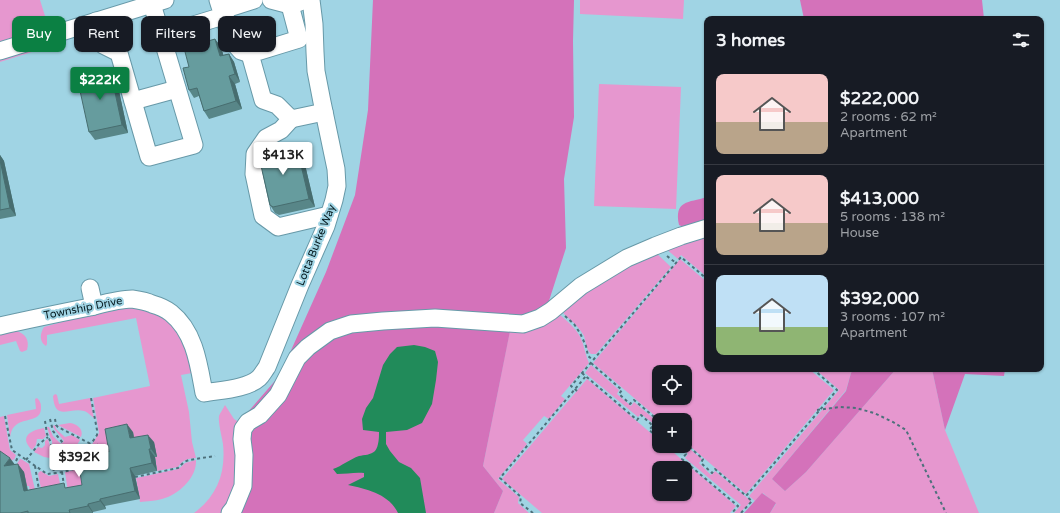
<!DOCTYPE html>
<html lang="en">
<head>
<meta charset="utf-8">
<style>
  body { margin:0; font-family:"Varela Round",sans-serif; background:#242831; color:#f1f3f6; height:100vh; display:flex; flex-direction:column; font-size:15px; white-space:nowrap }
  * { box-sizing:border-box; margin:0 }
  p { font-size:13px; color:#9ea1a6 }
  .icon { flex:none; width:22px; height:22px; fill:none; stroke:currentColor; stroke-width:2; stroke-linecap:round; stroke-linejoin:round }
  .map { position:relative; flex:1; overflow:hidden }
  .drawer { position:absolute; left:704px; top:16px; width:340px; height:356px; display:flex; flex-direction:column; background:#171b24; border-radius:8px; box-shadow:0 1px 3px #0004 }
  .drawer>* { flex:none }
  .top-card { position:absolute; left:12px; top:16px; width:380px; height:36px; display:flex; gap:8px }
  .tools { position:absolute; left:652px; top:365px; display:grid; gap:8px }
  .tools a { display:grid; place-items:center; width:40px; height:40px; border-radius:8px; background:#171b24; box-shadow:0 1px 3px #0004; font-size:20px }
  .price { position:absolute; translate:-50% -34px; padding:0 9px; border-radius:4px; background:#fff; color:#222; font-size:13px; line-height:26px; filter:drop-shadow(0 1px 2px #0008) }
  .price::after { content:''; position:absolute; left:50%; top:24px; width:12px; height:9px; margin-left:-6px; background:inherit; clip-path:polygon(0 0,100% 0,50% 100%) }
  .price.selected { background:#0b8043; color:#fff }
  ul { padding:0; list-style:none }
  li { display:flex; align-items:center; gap:12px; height:100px; padding:0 12px }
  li+li { border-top:1px solid #363941 }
  li span { display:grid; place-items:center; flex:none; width:112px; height:80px; border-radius:8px; color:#555 }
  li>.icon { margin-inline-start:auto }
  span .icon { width:48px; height:48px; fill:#fffc; stroke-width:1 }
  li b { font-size:17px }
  h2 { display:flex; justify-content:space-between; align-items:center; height:48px; padding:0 12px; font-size:17px }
  .pill { padding:0 14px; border-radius:8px; background:#171b24; box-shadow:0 1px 3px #0004; font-size:14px; line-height:36px }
  .pill.selected { background:#0b8043; color:#fff }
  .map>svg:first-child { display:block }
  .green { fill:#e697cf; fill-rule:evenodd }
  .forest { fill:#d472ba }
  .water { fill:#218b5a }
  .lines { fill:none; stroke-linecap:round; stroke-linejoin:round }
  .minor-casing { stroke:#6799a8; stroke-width:19 }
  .path { stroke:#4d707b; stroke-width:2; stroke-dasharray:3 3; stroke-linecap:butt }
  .minor { stroke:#fff; stroke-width:17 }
  .wall { fill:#588688 }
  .shaded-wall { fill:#476d6f }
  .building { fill:#669c9e; stroke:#476d6f }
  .labels { text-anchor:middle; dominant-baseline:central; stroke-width:4; stroke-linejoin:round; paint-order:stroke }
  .street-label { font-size:11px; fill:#061b20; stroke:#a0d4e4 }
</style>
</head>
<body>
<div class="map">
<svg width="1060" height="513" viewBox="0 0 1060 513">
  <rect width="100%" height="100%" fill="#a0d4e4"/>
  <g class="green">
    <polygon points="0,0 40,0 54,45 0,62"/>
    <polygon points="580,0 684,0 683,19 580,14"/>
    <polygon points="599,84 681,87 676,209 594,206"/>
    <polygon points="707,234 707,277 681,255 678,259 665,248"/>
    <path d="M654,251L671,267L596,354H591C586,350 586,342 584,336C579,327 572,321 564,314L563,312L577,298Z"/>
    <path d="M680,259L707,282V369H809L834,390L746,494L685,442V420H660L593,363ZM659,372H685V398H659Z"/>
    <path d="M132,307L145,309L163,317L175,327L186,346L192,373L181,375L189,412L192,442L196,458C186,459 184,459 178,467L157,471L155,457L110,451L107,455L102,454L91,446L99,433L93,398L150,386L136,318L47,335V344L46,346C39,342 40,333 44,327L69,320Z"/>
    <path d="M559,314C569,323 579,330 583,344C585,350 586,357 589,363L561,396L565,399L549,419L544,416L523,440L527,444L498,479L519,497L518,503L529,513H494L503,491L483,466L510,330C533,335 542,327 559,314Z"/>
    <path d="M16,331C25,333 30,340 27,350L22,352L20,351L16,341L0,345V335Z"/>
    <polygon points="591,365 619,390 617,394 631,406 634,402 659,423 659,435 652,430 655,425 641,414 638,417 585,373"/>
    <polygon points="815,369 854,369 851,373 846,390 772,479 785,491 806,472 896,369 932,369 945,430 979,513 770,513 776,504 763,493 755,501 749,496 839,390"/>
    <path d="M587,379L659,440V446H666L736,506L730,513H542L502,479ZM659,468H685V494H659Z"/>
    <path d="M55,394L57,395L59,404L90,398L94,418C91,416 88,412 84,411C69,407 55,422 53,396Z"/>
    <path d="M37,398C40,401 41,403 41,407C42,422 24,418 16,425C12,428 11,432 10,437L7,415L36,409L35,399Z"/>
    <path d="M225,405L234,419L240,423L238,484L223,513H194C217,496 226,473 223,444C222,437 218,423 219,416C220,413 223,409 225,405Z"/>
    <polygon points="4,416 10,450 16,455 14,460 13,459 10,464 0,456 0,417"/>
    <path d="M70,423C77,424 84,429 81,437L58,425Z"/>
    <path d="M55,425L56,429L65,437L72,435L80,440C73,452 67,456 53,458L52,441L50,437L47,427H49L53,436L61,444L64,441L55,430L53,426Z"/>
    <path d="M44,428L46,436L43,439H37L36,445L32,450C18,436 32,430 44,428Z"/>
    <polygon points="48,439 50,446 50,458 44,457 34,452 38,447 42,448 45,445 45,441"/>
    <polygon points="685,445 702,459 699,463 711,475 715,471 751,501 740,513 734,513 741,505 685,458 688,454 679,446 685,446"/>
    <polygon points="89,449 100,456 88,493 68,492 65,472 74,470"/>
    <polygon points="20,459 21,459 29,464 36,494 31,495 29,486 27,486 15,467"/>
    <path d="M196,460C197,478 178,495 162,499C155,501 147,501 140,502L136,478L178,469L181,467L185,463Z"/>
    <polygon points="41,471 49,476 58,474 62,493 44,502 38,474 39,472"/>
  </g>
  <g class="forest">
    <polygon points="373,0 574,0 573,41 574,117 564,179 566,248 548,304 511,326 483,466 503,491 494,513 237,513 245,438 247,413 280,375 326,272 355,195 368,110"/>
    <polygon points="800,0 982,0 984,19 804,19"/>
    <path d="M707,197V223L688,229L679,225C674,200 688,203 707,197Z"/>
    <polygon points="854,369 896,369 806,472 785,491 772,479 846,391 851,373"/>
    <polygon points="932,369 1005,369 1004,376 965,374 945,430"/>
    <polygon points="762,493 776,503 770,513 744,513"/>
  </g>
  <path class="water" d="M414,345L425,347L435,351L438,362L436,380L432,404L422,423L407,430L386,432V444L390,451L399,462L411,468L420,478L426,513H398C389,494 367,489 348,485L364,477V473C355,472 346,474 337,474L333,469C342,466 350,459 359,456C364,455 371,455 375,451C379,446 379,437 379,432L363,430L362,419L366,408L373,398L383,365L390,354L397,347Z"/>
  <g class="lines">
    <defs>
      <g id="minor">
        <polyline points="271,0 290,5 300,2"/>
        <polyline points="290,5 299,39 250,54 263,100 277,105 291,119 324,112"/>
        <polyline points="96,21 103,45 119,53 149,157 194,145 152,4"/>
        <polyline points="161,35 223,16 218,0"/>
        <polyline points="0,51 165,0"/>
        <polyline points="250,54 241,51 233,42 223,16 229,8 254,0"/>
        <polyline points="133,101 177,89"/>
        <polyline points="291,119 281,130 266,138 255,154 254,174 263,216 278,227 329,215"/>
        <polyline points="90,288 94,306"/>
        <path d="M0,326C30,319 60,313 90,307C102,304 119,299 132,299C139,300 146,301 152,304C159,306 166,309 171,313C195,332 199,366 204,393C220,390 247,389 259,378C262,375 264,371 267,367L300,285L326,226L334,200L337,186L336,169L322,102L316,71L315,52L314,24L311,0"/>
        <polyline points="230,513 234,508 243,486 244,455 242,439 243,429 248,422 260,415 278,395 297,358 308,347 330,331 351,324 383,321 435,318 523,324 540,318 551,311 581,286 627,258 655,246 681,236 707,228"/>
      </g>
    </defs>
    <use href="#minor" class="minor-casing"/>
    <g class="path">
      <polyline points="667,256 676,263"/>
      <polyline points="565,316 574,324 580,333 586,346 588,356 593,360"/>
      <polyline points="591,363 622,390 619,394 630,404 634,400 659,421"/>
      <polyline points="582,373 637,420 641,415 653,426 649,430 659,438"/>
      <polyline points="577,391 571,386 681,257 707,279"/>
      <polyline points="817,410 840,407 856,408 874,413 893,422 906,430 946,513"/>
      <path d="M5,416L12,450L47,474C56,473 68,472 75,468L97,435V430L91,398"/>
      <polyline points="50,419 53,431 63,443"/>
      <polyline points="55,419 56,425 58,427 91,444"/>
      <polyline points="45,421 47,434 51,443 52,459 54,473"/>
      <polyline points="685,443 703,459 701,463 712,473 715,469 746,496 837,390 813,369"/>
      <polyline points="668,446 670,447 672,446"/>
      <polyline points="677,446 686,454 682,459 738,506 732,513"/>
      <polyline points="26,460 39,444 48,437"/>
      <polyline points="16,461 19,455"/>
      <polyline points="35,466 39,490"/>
      <polyline points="62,472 64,486"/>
      <polyline points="135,477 178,468 184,462 189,460 215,456"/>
      <polyline points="533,513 520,503 521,497 500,478 586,376"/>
      <polyline points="741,513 752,501 746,496"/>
    </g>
    <use href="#minor" class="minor"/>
  </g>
  <g class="wall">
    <polygon points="215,39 221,47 223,55 229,54 234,62 240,82 235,84 242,109 209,119 204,111 199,96 194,98 189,90 189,67"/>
    <polygon points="110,69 116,77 128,133 95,140 89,132"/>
    <polygon points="296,144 302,152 315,207 279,215 275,213 270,205"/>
    <polygon points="0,155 4,161 16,216 0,219"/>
    <polygon points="133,432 134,437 154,442 157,457 155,457 157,471 135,476 140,499 105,506 106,509 93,512 93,513 0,513 15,464 24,472 28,490 67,488 82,485 94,463 109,452"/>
  </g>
  <g class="shaded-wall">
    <polygon points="215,39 221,47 226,64 220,56"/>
    <polygon points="229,54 234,62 240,82 235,74"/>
    <polygon points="110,69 116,77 128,133 122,125"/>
    <polygon points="229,76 235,84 242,109 236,101"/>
    <polygon points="296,144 302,152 315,207 309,199"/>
    <polygon points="0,155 4,161 16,216 10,208 0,160"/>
    <polygon points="127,424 133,432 135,446 130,438"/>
    <polygon points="148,435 154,442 157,457 151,449"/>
    <polygon points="149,449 155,457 157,471 152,463"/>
    <polygon points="10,458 16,466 4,466"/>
    <polygon points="18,464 24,472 29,499 24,491"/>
    <polygon points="130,468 135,476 140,499 135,491"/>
    <polygon points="100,499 105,506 106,509 100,501"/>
    <polygon points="88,504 93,512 93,513 88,506"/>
  </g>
  <g class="building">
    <polygon points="215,39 220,56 229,54 235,74 229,76 236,101 204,111 197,88 189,90 183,68 189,67 184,48"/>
    <polygon points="110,69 122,125 89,132 77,77"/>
    <polygon points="296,144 309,199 273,207 270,205 259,157 259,152"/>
    <polygon points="0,160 10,208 0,210"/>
    <polygon points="127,424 130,438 148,435 151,449 149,449 152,463 130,468 135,491 100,499 100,501 88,504 88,506 69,510 70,513 28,513 28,511 20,513 0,513 0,451 10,458 4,466 18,464 24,491 64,483 65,488 82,485 79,466 94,463 92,452 97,444 109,452 105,429"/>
  </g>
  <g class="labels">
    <g class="street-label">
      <text transform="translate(316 245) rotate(-68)">Lotta Burke Way</text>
      <text transform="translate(83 308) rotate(-11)">Township Drive</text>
    </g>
  </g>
</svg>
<div class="tools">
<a><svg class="icon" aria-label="locate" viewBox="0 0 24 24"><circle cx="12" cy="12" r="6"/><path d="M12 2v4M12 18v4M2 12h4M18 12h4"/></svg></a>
<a>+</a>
<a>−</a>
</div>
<b class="price selected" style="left:100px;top:101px">$222K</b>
<b class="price" style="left:283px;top:176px">$413K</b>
<b class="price" style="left:79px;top:478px">$392K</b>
<div class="top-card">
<a class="pill selected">Buy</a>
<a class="pill">Rent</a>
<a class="pill">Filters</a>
<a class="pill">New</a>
</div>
<section class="drawer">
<h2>3 homes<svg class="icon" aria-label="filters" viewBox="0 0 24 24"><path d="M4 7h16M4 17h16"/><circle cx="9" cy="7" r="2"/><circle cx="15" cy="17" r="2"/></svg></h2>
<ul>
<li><span style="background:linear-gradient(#f6c9c9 60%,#b9a48a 0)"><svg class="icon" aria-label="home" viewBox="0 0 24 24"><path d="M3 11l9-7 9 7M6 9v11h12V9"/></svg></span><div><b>$222,000</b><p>2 rooms · 62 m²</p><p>Apartment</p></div></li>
<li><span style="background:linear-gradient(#f6c9c9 60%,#b9a48a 0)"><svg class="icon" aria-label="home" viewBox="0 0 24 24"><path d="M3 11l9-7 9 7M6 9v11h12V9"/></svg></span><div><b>$413,000</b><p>5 rooms · 138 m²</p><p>House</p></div></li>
<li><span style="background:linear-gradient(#bfe0f5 65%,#8fb573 0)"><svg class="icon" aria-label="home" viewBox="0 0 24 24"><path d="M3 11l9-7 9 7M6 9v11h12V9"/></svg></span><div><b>$392,000</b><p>3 rooms · 107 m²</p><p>Apartment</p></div></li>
</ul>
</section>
</div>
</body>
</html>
